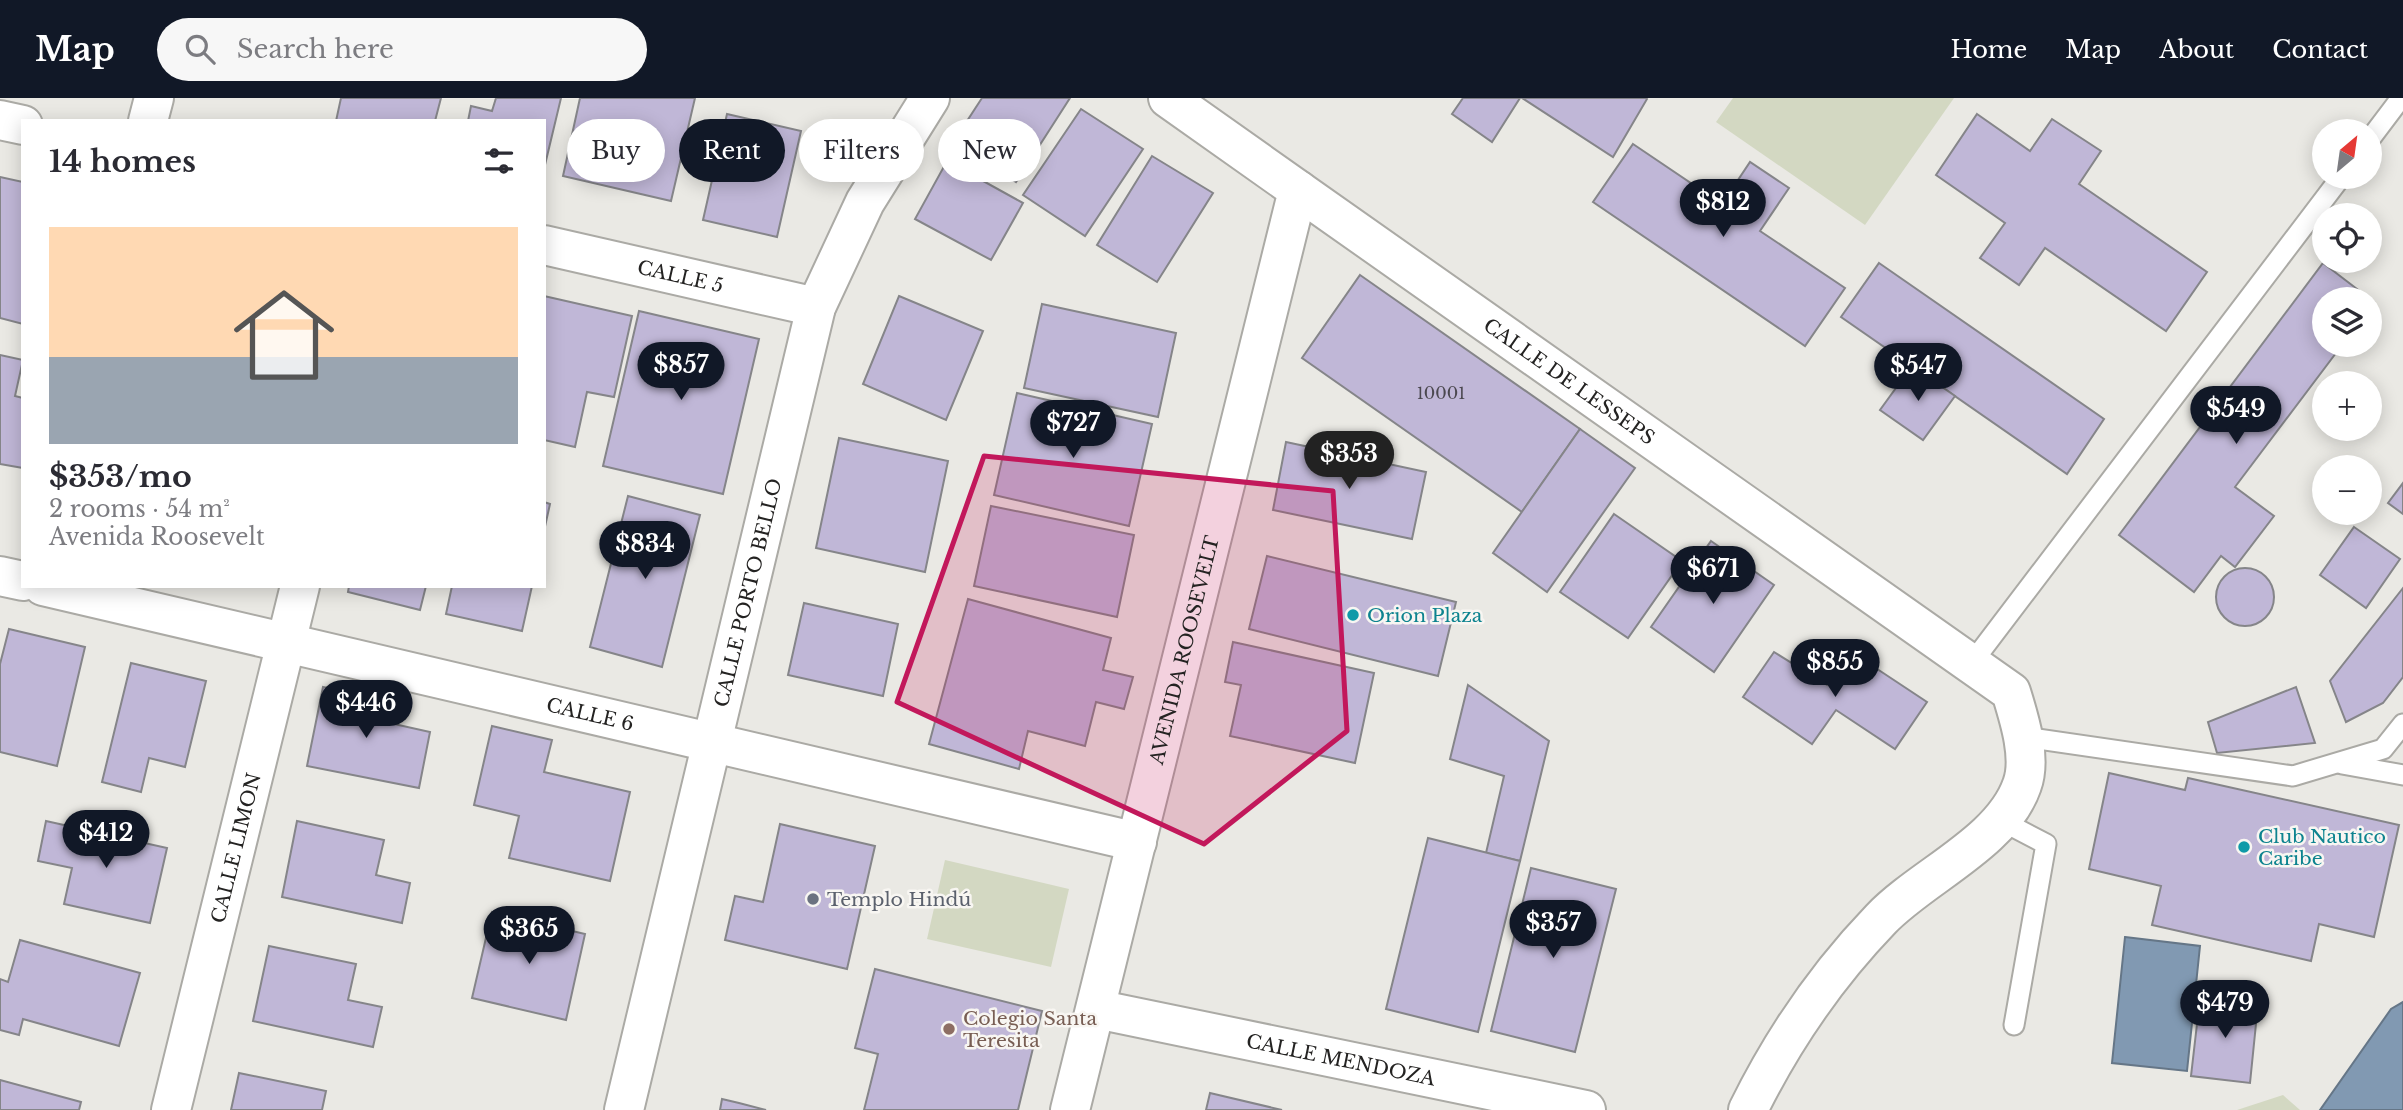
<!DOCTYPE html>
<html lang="en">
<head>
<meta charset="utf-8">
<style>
  body { margin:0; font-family:"Libre Baskerville",serif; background:#f7f7f7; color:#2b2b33; height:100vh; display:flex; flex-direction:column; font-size:26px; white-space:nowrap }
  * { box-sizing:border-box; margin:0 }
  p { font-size:23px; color:#7c7c81 }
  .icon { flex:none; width:38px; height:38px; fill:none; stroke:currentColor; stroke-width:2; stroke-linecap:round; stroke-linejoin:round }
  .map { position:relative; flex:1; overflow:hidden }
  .side { position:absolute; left:21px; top:21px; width:525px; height:469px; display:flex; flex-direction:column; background:#fff; border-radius:0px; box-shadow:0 4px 18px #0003 }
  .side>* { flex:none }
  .top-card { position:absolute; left:567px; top:21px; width:665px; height:63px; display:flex; gap:14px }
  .needle { width:46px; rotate:29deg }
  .fabs { position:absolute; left:2312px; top:21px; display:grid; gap:14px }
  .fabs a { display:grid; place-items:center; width:70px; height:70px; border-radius:50%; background:#fff; box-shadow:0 4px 18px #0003; font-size:35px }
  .price { position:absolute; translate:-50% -60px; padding:0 16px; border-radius:24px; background:#111827; color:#fff; font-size:23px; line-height:46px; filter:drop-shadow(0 2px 4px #0008) }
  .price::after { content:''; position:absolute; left:50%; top:42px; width:21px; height:16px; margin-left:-10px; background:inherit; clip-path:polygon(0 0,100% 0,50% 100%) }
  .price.active { background:#222; color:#fff }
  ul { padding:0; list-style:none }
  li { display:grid; align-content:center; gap:14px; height:371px; padding:0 28px }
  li+li { border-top:2px solid #e1e1e2 }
  li span { display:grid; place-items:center; height:217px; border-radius:0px; color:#555 }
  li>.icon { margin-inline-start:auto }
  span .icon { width:126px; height:126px; fill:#fffc; stroke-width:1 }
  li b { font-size:30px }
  h2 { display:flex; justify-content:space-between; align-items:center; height:84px; padding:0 28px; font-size:30px }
  .tag { padding:0 24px; border-radius:32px; background:#fff; box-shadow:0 4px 18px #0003; font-size:24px; line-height:63px }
  .tag.active { background:#111827; color:#fff }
  header { display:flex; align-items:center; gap:42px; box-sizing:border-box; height:98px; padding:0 35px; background:#111827; color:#fff }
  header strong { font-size:33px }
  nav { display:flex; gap:38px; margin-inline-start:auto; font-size:24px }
  .search { width:490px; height:63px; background:#f7f7f7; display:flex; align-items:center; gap:18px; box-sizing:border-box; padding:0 24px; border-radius:38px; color:#7c7c81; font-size:26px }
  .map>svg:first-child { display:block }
  .green { fill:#d3d8c2 }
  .water { fill:#8199b2; stroke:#657687; stroke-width:2 }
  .building { fill:#c0b7d7; stroke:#858589; stroke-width:2 }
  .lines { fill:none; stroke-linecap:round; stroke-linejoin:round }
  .service-casing { stroke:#abaaa5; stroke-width:23 }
  .minor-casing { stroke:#abaaa5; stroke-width:42 }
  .tertiary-casing { stroke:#abaaa5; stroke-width:42 }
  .secondary-casing { stroke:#abaaa5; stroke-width:42 }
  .service { stroke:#fff; stroke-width:19 }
  .minor { stroke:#fff; stroke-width:38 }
  .tertiary { stroke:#fff; stroke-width:38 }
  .secondary { stroke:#fff; stroke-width:38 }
  .marked { fill:#c2185b; fill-opacity:0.2; stroke:#c2185b; stroke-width:5; stroke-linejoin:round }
  .culture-dot { fill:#0f9aa8; stroke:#f8f6f2; stroke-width:2.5 }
  .worship-dot { fill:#6b7280; stroke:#f8f6f2; stroke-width:2.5 }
  .education-dot { fill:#8d6e63; stroke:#f8f6f2; stroke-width:2.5 }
  .labels { text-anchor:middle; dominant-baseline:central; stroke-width:5; stroke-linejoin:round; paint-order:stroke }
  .number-label { font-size:16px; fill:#4b484f }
  .street-label { font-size:19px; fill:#242322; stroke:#f8f6f2 }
  .culture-label { font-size:19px; fill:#0d838f; stroke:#f8f6f2; text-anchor:start }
  .worship-label { font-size:19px; fill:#5b616d; stroke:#f8f6f2; text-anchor:start }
  .education-label { font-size:19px; fill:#785e54; stroke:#f8f6f2; text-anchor:start }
</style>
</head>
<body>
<header>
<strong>Map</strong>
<div class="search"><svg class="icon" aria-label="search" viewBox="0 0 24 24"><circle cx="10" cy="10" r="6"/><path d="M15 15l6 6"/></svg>Search here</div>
<nav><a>Home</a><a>Map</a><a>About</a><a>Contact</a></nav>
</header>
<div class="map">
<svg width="2403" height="1012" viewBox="0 0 2403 1012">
  <rect width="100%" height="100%" fill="#eae9e4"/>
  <g class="green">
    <polygon points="1733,0 1954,0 1865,127 1716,24"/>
    <polygon points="945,762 1069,791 1051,869 927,841"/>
    <polygon points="2283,997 2300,1012 2237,1012"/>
  </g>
  <g class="water">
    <polygon points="2125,839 2200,848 2187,973 2112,965"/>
    <polygon points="2403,904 2403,1012 2320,1012 2391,911"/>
  </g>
  <g class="building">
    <polygon points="341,0 441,0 435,23 336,23"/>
    <polygon points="496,0 561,0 544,71 544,23 468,23 471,8 492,13"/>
    <polygon points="580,0 695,0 671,103 563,78"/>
    <polygon points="982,0 1070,0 1016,84 954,43"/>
    <polygon points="1463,0 1520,0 1492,44 1452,16"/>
    <polygon points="1522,0 1646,0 1647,1 1613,59"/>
    <polygon points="1081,11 1143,51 1085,138 1023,97"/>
    <polygon points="727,16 801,33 777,139 703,122"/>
    <polygon points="1977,16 2030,53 2052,21 2101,53 2079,86 2207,174 2166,233 2045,150 2019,187 1980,160 2005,125 1936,77"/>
    <polygon points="1633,46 1722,106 1750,64 1789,90 1760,133 1845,190 1805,248 1593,104"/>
    <polygon points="1152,58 1213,95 1157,184 1097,147"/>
    <polygon points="947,63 1023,105 991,162 915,121"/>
    <polygon points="0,79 23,84 23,226 0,220"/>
    <polygon points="1879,165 2104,321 2067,376 1841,219"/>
    <polygon points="2323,165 2374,204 2370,211 2370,201 2324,201 2324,247 2342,247 2235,389 2274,418 2235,469 2221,458 2194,494 2119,437"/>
    <polygon points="1360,177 1580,331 1522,414 1302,260"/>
    <polygon points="544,198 632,218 614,299 587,294 575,349 544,342"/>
    <polygon points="899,198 983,233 946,322 863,286"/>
    <polygon points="1042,206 1176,235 1158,319 1024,290"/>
    <polygon points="639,213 759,241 723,396 603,368"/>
    <polygon points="0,257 23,262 15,298 23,300 23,370 0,366"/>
    <polygon points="1912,268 1955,298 1923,342 1880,312"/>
    <polygon points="1017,295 1152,326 1129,428 994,397"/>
    <polygon points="1580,331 1635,370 1547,494 1493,455"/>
    <polygon points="839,340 948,363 925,474 816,450"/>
    <polygon points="1286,344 1426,374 1412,441 1273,412"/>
    <polygon points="2403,385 2403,416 2388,405"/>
    <polygon points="628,398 700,417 662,569 590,549"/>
    <polygon points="544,404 550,406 544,433"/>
    <polygon points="991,408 1134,437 1117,519 974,488"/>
    <polygon points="1614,416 1682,463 1628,540 1560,494"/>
    <polygon points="2354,429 2400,461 2366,510 2320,477"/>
    <polygon points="1711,443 1774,487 1714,574 1651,529"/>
    <polygon points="1267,458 1456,504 1438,578 1249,531"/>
    <circle cx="2245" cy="499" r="29"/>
    <polygon points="349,488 426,488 420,512 348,494"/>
    <polygon points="452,488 532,488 522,533 446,516"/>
    <polygon points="2403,490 2403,579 2383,605 2346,624 2330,583"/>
    <polygon points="968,501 1111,540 1103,572 1133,579 1124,611 1096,604 1085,648 1028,633 1019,671 929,646"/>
    <polygon points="804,505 898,526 883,598 788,577"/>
    <polygon points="9,531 85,549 57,668 0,654 0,566"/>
    <polygon points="1233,544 1374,575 1355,665 1230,638 1241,587 1225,584"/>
    <polygon points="1850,553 1927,604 1895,651 1836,612 1812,646 1743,599 1774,554 1827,587"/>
    <polygon points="131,565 206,583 185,669 149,660 141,694 102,684"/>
    <polygon points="1468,587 1549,643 1520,763 1486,755 1504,678 1450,661"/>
    <polygon points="323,589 389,602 385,624 430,634 419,690 307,668"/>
    <polygon points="2296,589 2315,645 2217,655 2208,624"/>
    <polygon points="492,628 552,642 544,674 630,694 610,783 509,760 519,718 474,707"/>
    <polygon points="2109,675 2185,692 2188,680 2399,727 2374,839 2319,826 2311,863 2152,827 2161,788 2089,771"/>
    <polygon points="46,723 167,750 150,825 64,806 72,770 38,763"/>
    <polygon points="297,723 384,742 376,777 410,785 402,825 282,799"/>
    <polygon points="780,726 875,748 847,871 725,842 735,798 763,804"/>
    <polygon points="1428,740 1520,763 1478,934 1386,911"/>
    <polygon points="1531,770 1616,791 1575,954 1491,933"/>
    <polygon points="492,814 585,836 566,922 472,900"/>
    <polygon points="20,842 140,875 119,948 23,921 19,937 0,932 0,881 8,884"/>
    <polygon points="269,848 356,866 348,902 382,909 373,949 253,923"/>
    <polygon points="875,871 1042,913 1018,1012 864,1012 878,956 855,950"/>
    <polygon points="2200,900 2258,906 2250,985 2191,978"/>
    <polygon points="239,975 326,993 322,1012 231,1012"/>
    <polygon points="0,982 81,1004 79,1012 0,1012"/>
    <polygon points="1210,995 1282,1012 1206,1012"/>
    <polygon points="722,1001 739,1005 766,1012 720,1012"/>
  </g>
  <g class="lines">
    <defs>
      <g id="service">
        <polyline points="2370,41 2401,0"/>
        <polyline points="1971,566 2341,79"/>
        <polyline points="2024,639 2293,678 2383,651 2403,626"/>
        <polyline points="2342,666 2403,677"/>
        <polyline points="2002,723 2046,746 2014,927"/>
      </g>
      <g id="minor">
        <polyline points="0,22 23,27"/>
        <polyline points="148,23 154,0"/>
        <path id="s1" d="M544,147L816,209"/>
        <polyline points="0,478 23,483"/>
        <path id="s2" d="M43,488L1137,744"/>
        <path id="s3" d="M1096,911L1586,1012"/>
        <path id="s4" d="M171,1012L300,488"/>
        <path id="s5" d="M624,1012L816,209L865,104L930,0"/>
      </g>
      <g id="tertiary">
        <path id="s6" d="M1298,92L2011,594C2019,620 2032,660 2022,687C2002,745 1922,778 1881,821C1826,878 1783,941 1748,1012"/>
      </g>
      <g id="secondary">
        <path id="s7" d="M1070,1012L1298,92L1168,0"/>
      </g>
    </defs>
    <use href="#service" class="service-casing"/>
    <use href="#minor" class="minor-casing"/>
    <use href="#tertiary" class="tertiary-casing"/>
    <use href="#secondary" class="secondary-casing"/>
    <use href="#service" class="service"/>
    <use href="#minor" class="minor"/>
    <use href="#tertiary" class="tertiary"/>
    <use href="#secondary" class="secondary"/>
  </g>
  <path class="marked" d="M984,358L1333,393L1347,633L1204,746L897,604Z"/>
  <g class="culture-dot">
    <circle cx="1353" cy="517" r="7"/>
    <circle cx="2244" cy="749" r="7"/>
  </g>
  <circle class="worship-dot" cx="813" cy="801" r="7"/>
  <circle class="education-dot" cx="949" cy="931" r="7"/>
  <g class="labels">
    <g class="number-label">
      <text x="1441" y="295">10001</text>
    </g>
    <g class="street-label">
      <text stroke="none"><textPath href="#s1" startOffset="140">CALLE 5</textPath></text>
      <text stroke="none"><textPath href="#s6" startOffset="332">CALLE DE LESSEPS</textPath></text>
      <text stroke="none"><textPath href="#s5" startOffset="532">CALLE PORTO BELLO</textPath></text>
      <text stroke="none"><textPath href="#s7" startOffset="474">AVENIDA ROOSEVELT</textPath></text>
      <text stroke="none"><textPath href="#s2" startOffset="562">CALLE 6</textPath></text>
      <text stroke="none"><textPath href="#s4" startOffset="270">CALLE LIMON</textPath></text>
      <text stroke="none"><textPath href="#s3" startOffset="250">CALLE MENDOZA</textPath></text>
    </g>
    <g class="culture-label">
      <text x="1367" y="517">Orion Plaza</text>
      <text x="2258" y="738">Club Nautico<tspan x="2258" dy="22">Caribe</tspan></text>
    </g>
    <g class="worship-label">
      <text x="827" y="801">Templo Hindú</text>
    </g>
    <g class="education-label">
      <text x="963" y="920">Colegio Santa<tspan x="963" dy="22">Teresita</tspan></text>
    </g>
  </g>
</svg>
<div class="fabs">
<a><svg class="needle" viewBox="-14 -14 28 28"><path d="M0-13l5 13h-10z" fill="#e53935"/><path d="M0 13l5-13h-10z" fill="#7c7c81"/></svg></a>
<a><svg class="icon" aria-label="locate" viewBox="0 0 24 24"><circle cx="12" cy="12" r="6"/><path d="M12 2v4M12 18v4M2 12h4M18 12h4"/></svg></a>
<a><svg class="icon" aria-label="layers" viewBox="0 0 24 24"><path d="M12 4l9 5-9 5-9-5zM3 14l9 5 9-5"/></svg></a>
<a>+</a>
<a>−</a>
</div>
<b class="price" style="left:1723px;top:141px">$812</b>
<b class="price" style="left:681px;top:304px">$857</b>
<b class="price" style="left:1918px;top:305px">$547</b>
<b class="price" style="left:2236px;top:348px">$549</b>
<b class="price" style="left:1073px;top:362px">$727</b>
<b class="price active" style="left:1349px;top:393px">$353</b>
<b class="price" style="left:645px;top:483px">$834</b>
<b class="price" style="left:1713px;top:508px">$671</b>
<b class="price" style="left:1835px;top:601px">$855</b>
<b class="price" style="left:366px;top:642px">$446</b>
<b class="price" style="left:106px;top:772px">$412</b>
<b class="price" style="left:1553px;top:862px">$357</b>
<b class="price" style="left:529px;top:868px">$365</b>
<b class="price" style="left:2225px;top:942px">$479</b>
<div class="top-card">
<a class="tag">Buy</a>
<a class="tag active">Rent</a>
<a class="tag">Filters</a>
<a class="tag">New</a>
</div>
<section class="side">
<h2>14 homes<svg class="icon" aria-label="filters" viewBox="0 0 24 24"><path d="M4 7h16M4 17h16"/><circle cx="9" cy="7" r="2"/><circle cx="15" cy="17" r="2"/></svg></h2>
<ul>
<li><span style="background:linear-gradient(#ffd9b3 60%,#9aa5b1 0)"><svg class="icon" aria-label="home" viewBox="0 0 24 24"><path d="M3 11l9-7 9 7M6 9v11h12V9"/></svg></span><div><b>$353/mo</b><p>2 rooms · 54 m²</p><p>Avenida Roosevelt</p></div></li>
</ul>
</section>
</div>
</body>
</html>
